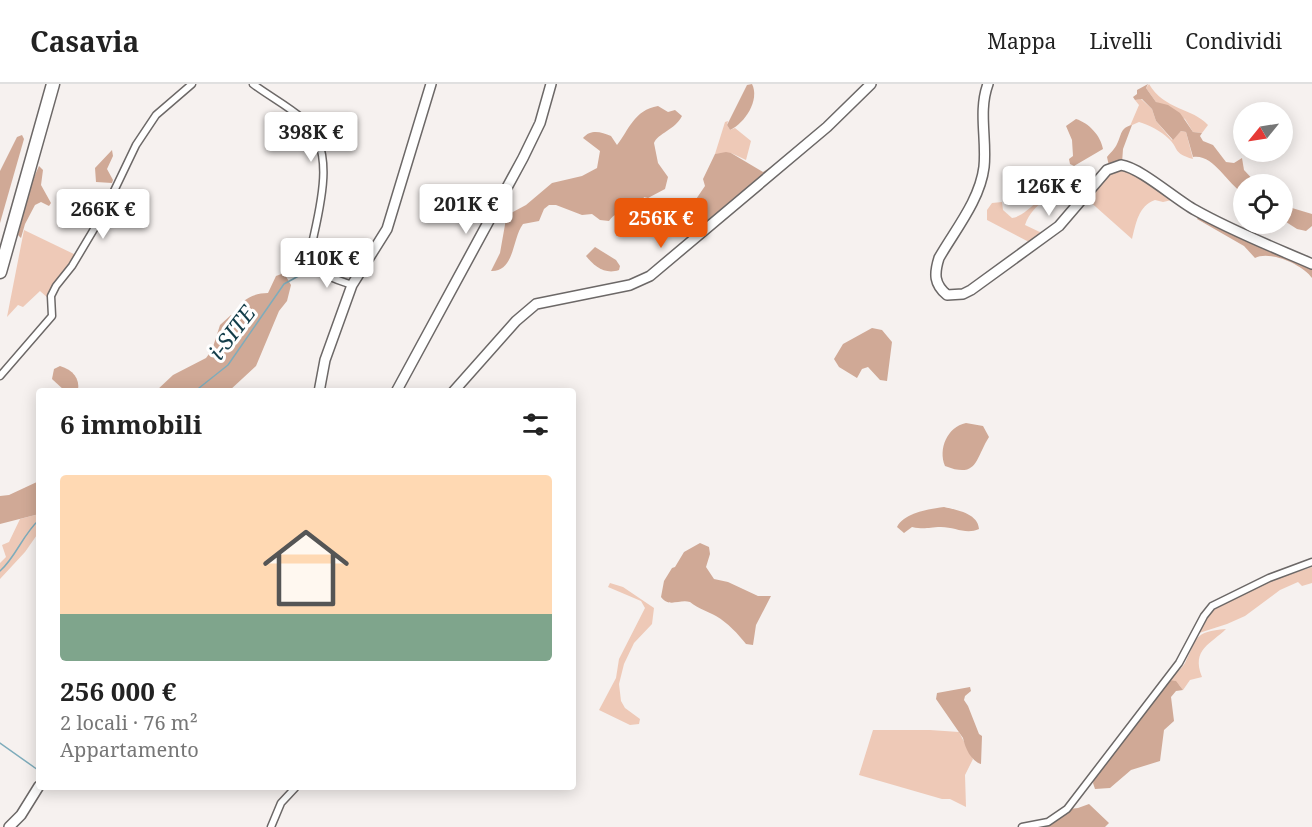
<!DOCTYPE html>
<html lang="it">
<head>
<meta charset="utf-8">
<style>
  body { margin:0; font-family:"Noto Serif",serif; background:#f2f2f2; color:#222; height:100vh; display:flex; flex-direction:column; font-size:22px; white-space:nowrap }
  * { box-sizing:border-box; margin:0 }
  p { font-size:20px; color:#767676 }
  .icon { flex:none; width:33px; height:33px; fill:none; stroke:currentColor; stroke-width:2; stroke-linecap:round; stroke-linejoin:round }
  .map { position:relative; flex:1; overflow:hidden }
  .details { position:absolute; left:36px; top:304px; width:540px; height:402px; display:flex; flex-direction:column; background:#fff; border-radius:6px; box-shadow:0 3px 15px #0003 }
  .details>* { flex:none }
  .needle { width:39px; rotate:240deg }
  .buttons { position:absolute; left:1233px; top:18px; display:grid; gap:12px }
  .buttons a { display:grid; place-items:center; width:60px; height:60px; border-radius:50%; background:#fff; box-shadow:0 3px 15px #0003; font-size:30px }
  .price { position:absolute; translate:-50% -51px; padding:0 14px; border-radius:6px; background:#fff; color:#222; font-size:20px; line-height:39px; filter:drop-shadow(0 2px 3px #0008) }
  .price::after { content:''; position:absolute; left:50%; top:36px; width:18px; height:14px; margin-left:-9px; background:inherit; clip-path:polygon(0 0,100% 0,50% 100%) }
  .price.active { background:#ea580c; color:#fff }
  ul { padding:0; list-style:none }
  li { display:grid; align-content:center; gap:12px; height:318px; padding:0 24px }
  li span { display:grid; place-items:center; height:186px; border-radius:6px; color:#555 }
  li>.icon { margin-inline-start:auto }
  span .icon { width:108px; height:108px; fill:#fffc; stroke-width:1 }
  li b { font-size:26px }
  h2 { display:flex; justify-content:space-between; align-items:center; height:72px; padding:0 24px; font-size:26px }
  header { display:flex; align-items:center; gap:36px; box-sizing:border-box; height:84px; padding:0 30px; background:#fff; border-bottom:2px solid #e0e0e0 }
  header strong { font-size:28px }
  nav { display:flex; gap:33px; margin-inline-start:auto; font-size:21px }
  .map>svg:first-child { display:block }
  .green { fill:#eec9b7 }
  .forest { fill:#d0a996 }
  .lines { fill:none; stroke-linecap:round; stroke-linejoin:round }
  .stream { stroke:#7eacbb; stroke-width:1.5 }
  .street-casing { stroke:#6c6867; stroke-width:9 }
  .secondary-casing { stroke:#6c6867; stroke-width:12 }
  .highway-casing { stroke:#6c6867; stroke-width:15 }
  .street { stroke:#fff; stroke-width:6 }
  .secondary { stroke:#fff; stroke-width:9 }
  .highway { stroke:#fff; stroke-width:12 }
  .labels { text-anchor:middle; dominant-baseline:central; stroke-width:6; stroke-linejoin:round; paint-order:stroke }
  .water-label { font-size:22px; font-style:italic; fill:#133d49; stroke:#fff }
</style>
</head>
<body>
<header>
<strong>Casavia</strong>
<nav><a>Mappa</a><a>Livelli</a><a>Condividi</a></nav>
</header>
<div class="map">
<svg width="1312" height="743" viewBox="0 0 1312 743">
  <rect width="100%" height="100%" fill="#f6f1ef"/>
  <g class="green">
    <path d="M1149,0C1164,26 1193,24 1208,41L1202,49L1193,48L1185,35L1156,18L1146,4Z"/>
    <path d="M1141,15L1152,25L1156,37L1172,56L1181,47L1186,48L1193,75C1172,69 1180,65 1168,54C1161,47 1149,41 1139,38L1130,42L1139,21L1135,16Z"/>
    <polygon points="728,37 727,41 730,46 735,44 751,57 746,76 731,69 715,70 725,38"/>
    <path d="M1121,86L1133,89L1172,116L1163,118L1155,116C1138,122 1136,140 1132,155L1087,115L1107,90Z"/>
    <path d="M1059,92L1061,94C1053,118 1034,116 1025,141L1044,150L1031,159L987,136V126L992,119L1002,118L1003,126L1012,134C1026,133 1051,103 1059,92Z"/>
    <polygon points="24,146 78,172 49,215 40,207 23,223 18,221 7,233"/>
    <polygon points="39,430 39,448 25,468 0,495 0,479 6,473 2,461 9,458 20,435"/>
    <path d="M1312,483V499L1302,502L1298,498L1280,506L1245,532L1227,540L1196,550C1201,542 1205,533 1212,526C1231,508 1286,492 1312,483Z"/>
    <polygon points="610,499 623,503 654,524 652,540 634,559 624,580 619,600 621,617 625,624 640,635 639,640 630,641 599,626 616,594 619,575 645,524 641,517 608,503"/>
    <path d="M1226,545C1211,560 1191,565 1202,593L1190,596L1183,606L1179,601L1168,596C1173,590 1181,586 1185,579C1198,553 1193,548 1226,545Z"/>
    <polygon points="873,646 930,646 959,648 973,675 965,691 966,723 950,715 942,715 859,691"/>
  </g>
  <g class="forest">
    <path d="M752,0C760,16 745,39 730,46L727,41L747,1Z"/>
    <path d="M1148,0L1146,4L1156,18L1168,21L1180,29L1193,48L1202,49L1200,52L1203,57L1213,61L1226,78L1234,79L1242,74L1244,86L1257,100H1244L1243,109C1226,99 1214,70 1193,73L1186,48L1181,47L1173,56L1156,37L1152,25L1142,15L1135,16L1133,13L1137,10V6Z"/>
    <path d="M658,22L668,28L675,26L682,32C675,46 658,49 654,59L658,79L668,93L665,105L648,114L644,113L641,122L633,129C623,128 615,128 609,137L600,136L592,130L582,131L556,121H549L544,125L539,137L523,140C512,154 515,188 491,187L500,169L506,135L511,129L526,121L552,99L582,92L597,84L600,67L583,54C591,45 601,48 611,52L617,61C629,46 634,26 658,22Z"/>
    <path d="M1076,35C1089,39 1101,52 1103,65L1074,82L1070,80L1069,75L1073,72L1072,56L1066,42Z"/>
    <path d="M1132,41L1123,65L1122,79L1109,82L1107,73C1110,69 1115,65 1117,60C1122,50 1120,44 1132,41Z"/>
    <polygon points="22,51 24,55 0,139 0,87 17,53"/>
    <polygon points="112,66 113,72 107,85 113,96 112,99 96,98 95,84"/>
    <polygon points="726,68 731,69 763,88 771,83 773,86 690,155 686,148 690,124 705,102 703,95 715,70"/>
    <polygon points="39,82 43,86 41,101 51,119 49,122 41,118 35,121 25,140 21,154 18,151 31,100"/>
    <polygon points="1282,121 1312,130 1312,142 1306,147 1297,145 1283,136"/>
    <path d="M1199,132L1312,184V194C1303,181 1270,166 1255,174L1244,162L1197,135Z"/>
    <path d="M595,163L616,176L620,182L619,186C605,191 594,182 586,172Z"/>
    <path d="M284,189L291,201L287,217L279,227L256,282L229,307H156L173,291L206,274L212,266L220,241L231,231L234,232C239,216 253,209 268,209L276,192Z"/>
    <polygon points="872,244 882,246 892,258 887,297 880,296 868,283 862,285 857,294 839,283 834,275 843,260"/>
    <path d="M60,282C73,286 80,294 78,307H65L52,295L54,285Z"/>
    <path d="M966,339L983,342L989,353C975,375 978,395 945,382C938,365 947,343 966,339Z"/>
    <polygon points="39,397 39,430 0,440 0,412 9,411"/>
    <path d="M944,423C956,426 978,429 979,445C966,451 955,443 941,443C928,443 926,446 912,443L904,449L897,443C904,429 929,425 944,423Z"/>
    <path d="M700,459L709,463L710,470L706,483L714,495L728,498L758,512H771L756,541L753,561L746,560C738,550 728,539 716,532C707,527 699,525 690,518C679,515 669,524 661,513L664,497L672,484L675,483L684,468Z"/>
    <polygon points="1168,596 1176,597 1183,606 1176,607 1171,613 1174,637 1164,646 1160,677 1131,686 1110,704 1095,705 1093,699 1097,689"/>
    <path d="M970,603L971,607L965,612L964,616L968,622L979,650L982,652L981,680C971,677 965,664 963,654L936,615L937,609Z"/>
    <polygon points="1089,720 1109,739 1105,743 1030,743 1050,738 1069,725 1078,724"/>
  </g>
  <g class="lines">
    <g class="stream">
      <polyline points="319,181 348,166"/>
      <polyline points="194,308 228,281 284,200 315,183"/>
      <path d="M0,487C16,473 23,450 39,436"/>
      <polyline points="0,659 38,686"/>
    </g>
    <defs>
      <g id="street">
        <path d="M253,0C269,12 288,22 303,35C339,66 318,129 310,169C315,191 333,194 352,201"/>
        <polyline points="0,292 52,232 51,212 56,202 72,182 103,130 136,61 156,31 192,0"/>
        <polyline points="271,743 281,719 295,704"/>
        <polyline points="1022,743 1048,738 1067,725 1179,579 1204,532 1212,522 1269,494 1312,478"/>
      </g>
      <g id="secondary">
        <path d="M988,0C978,27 987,55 984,83C980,116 955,146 939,174C934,190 934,200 947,211L963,210L971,206L1059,142L1107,86L1121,81C1141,84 1175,115 1195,126C1232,147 1273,163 1312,180"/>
        <polyline points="319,308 325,276 352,201 387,145 431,0"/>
        <polyline points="396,308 523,74 540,39 551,0"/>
        <polyline points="453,308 516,237 536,220 630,201 650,192 827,43 871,0"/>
        <polyline points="9,743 21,731 39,702"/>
      </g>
      <polyline id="highway" points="0,188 53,0"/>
    </defs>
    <use href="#street" class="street-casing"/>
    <use href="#secondary" class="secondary-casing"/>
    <use href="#highway" class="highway-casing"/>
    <use href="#street" class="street"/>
    <use href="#secondary" class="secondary"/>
    <use href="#highway" class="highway"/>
  </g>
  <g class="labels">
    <g class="water-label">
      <text transform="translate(231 248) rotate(-53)">i-SITE</text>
    </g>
  </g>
</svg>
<div class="buttons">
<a><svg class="needle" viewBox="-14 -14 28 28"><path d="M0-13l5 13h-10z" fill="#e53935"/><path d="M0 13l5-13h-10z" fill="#767676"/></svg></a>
<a><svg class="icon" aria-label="locate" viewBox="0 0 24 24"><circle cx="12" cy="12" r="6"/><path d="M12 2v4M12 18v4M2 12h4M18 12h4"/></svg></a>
</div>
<b class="price" style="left:311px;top:79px">398K €</b>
<b class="price" style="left:1049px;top:133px">126K €</b>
<b class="price" style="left:466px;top:151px">201K €</b>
<b class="price" style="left:103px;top:156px">266K €</b>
<b class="price active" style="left:661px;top:165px">256K €</b>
<b class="price" style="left:327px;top:205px">410K €</b>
<section class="details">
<h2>6 immobili<svg class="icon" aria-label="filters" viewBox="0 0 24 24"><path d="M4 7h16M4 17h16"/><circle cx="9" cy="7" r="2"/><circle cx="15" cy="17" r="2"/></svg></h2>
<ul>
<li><span style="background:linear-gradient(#ffd9b3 75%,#7fa58c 0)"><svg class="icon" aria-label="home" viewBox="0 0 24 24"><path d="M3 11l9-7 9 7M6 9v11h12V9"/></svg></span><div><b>256 000 €</b><p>2 locali · 76 m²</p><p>Appartamento</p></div></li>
</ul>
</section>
</div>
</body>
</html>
